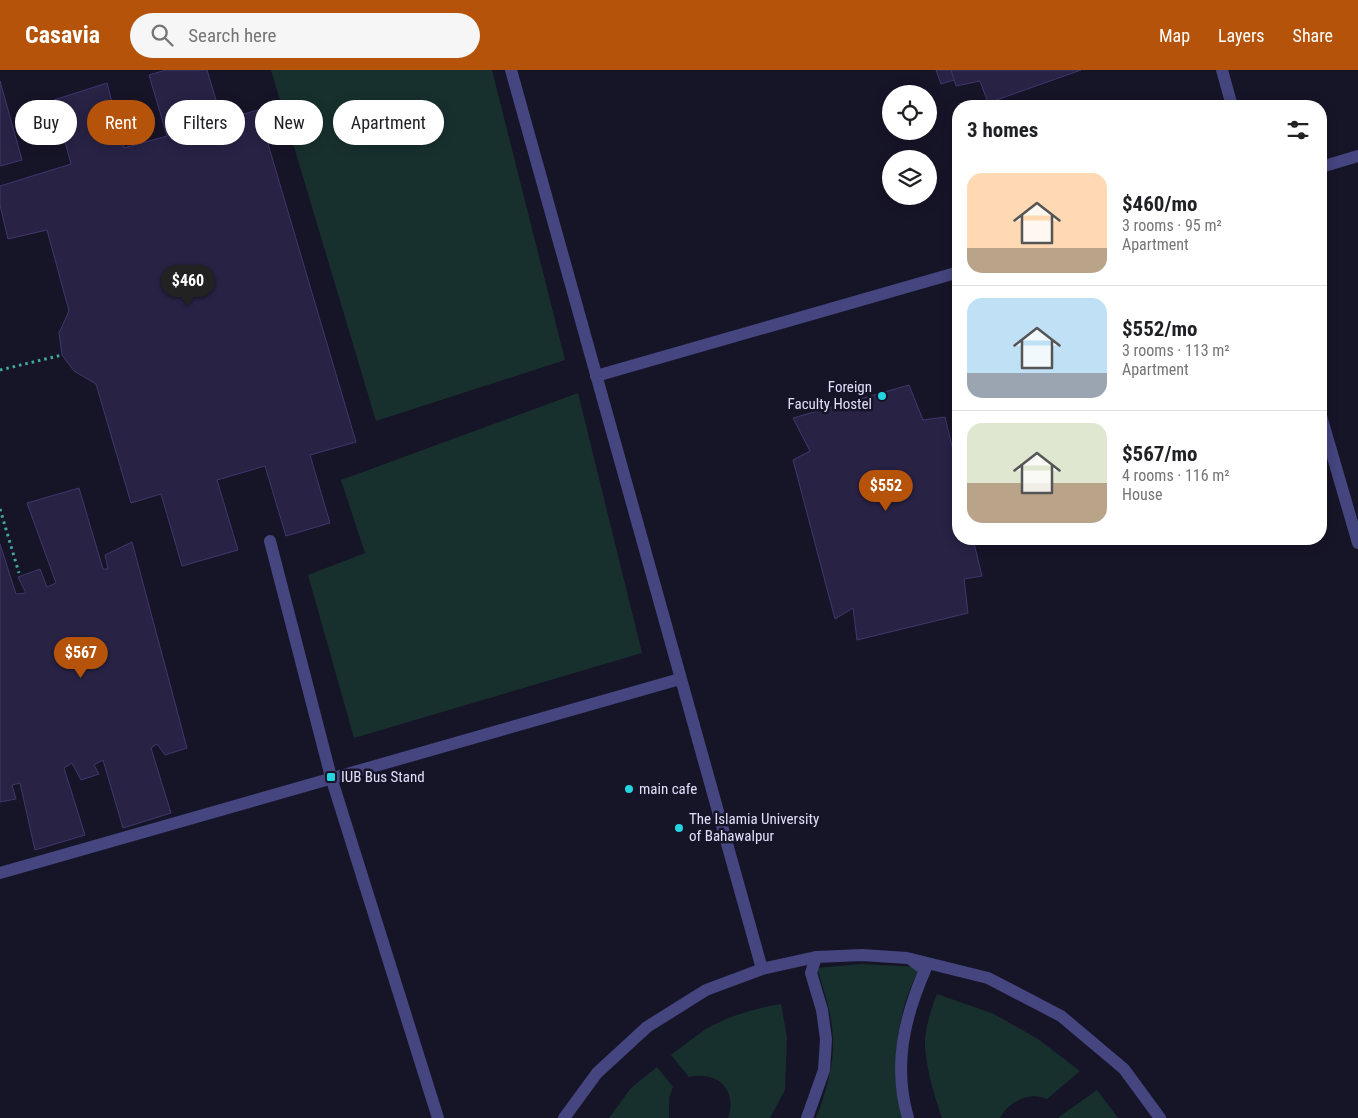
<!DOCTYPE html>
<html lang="en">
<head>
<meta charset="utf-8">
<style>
  body { margin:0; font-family:"Roboto Condensed",sans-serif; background:#f6f6f6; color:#202124; height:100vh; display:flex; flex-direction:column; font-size:19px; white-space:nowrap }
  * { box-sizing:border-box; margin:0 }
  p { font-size:16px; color:#757577 }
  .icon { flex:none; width:28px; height:28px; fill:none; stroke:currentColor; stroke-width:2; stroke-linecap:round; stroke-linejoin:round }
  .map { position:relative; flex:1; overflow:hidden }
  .sheet { position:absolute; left:952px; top:30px; width:375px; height:445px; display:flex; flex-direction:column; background:#fff; border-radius:20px; box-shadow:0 2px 12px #0003 }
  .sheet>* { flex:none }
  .top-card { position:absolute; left:15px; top:30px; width:475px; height:45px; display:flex; gap:10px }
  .fabs { position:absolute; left:882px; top:15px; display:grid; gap:10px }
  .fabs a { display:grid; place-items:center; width:55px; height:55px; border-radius:50%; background:#fff; box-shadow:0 2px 12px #0003; font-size:25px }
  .price { position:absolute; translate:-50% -42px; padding:0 11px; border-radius:18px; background:#b45309; color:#fff; font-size:16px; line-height:32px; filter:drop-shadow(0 1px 2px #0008) }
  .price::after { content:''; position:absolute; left:50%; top:30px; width:15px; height:11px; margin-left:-8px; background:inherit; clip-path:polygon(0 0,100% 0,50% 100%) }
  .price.on { background:#222; color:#fff }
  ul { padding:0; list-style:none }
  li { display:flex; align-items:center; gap:15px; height:125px; padding:0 15px }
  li+li { border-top:1px solid #e0e0e0 }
  li span { display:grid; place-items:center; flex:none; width:140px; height:100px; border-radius:15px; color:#555 }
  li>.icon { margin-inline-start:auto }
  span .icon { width:60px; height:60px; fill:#fffc; stroke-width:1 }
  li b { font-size:21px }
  h2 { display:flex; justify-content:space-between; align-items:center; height:60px; padding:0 15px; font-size:21px }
  .pill { padding:0 18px; border-radius:22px; background:#fff; box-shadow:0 2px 12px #0003; font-size:18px; line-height:45px }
  .pill.on { background:#b45309; color:#fff }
  header { display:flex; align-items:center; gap:30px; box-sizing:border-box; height:70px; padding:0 25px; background:#b45309; color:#fff }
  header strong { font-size:24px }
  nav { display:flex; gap:28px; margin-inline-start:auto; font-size:18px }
  .search { width:350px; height:45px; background:#f6f6f6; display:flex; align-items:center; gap:12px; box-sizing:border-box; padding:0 18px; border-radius:28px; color:#757577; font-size:19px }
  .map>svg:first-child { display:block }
  .green { fill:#17302e }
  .building { fill:#282245; stroke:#40376e }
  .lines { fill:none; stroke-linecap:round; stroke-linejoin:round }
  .path { stroke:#41aba0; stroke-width:3; stroke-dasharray:2.5 4; stroke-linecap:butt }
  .minor { stroke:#45457f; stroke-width:12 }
  .poi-dot { fill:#24d5e0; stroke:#161427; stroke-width:2 }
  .labels { text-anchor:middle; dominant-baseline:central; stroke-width:5; stroke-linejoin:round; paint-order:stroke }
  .poi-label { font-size:15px; fill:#e0defa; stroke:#161427; text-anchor:start }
</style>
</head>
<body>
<header>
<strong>Casavia</strong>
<div class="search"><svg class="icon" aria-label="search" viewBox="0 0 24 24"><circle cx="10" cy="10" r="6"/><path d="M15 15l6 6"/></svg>Search here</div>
<nav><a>Map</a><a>Layers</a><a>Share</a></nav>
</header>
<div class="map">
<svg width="1358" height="1048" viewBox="0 0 1358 1048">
  <rect width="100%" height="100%" fill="#161427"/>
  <g class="green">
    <polygon points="271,0 492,0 565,290 376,351"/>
    <polygon points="578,323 642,583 354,668 308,505 365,483 341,410"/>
    <path d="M861,894L921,897C895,939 891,1000 902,1048H816C824,1029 833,998 833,977C834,950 825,924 817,898Z"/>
    <path d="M937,924L994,944L1038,969L1080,1001L1047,1029C1030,1021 1008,1032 1000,1048H942C934,1025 927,1001 925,977C924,961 931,939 937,924Z"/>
    <path d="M781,934L787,967L785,1020L770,1048H728C738,1019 717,1001 689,1007L671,985C683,976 694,967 706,959C729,946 755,938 781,934Z"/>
    <polygon points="657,997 673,1017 669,1028 669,1048 609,1048 631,1018"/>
    <polygon points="1097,1020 1118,1048 1059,1048 1059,1047"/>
  </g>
  <g class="building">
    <polygon points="166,0 207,0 222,50 258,40 356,372 310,385 330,453 286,466 265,396 217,410 238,480 182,496 161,424 131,433 96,314 74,301 62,285 59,263 69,241 47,160 8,169 0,135 0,116 71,94 54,30 107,13 124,78 167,66 149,5"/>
    <polygon points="936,0 986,0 941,14"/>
    <polygon points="951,0 1081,0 988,33 980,11 956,16"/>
    <polygon points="0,11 22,90 0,96"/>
    <polygon points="909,315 923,350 945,347 959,405 959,469 973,469 982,506 964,509 968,543 857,570 853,538 835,549 793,390 810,381 793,348"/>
    <polygon points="79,418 103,499 108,499 105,485 132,472 187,678 165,685 157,674 151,678 171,743 123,758 103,690 94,695 99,704 81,710 72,693 64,698 85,765 35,780 20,713 12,715 16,729 0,732 0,474 16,524 26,523 18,507 40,499 47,517 56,513 27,433"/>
  </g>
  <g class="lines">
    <g class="path">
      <polyline points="0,300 62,285"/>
      <polyline points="0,439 19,503"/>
    </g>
    <g class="minor">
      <polyline points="511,0 762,899"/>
      <polyline points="1222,0 1232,36"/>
      <polyline points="1321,97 1358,86"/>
      <polyline points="596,306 959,202"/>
      <polyline points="1321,346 1358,473"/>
      <polyline points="270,471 331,707 438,1048"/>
      <polyline points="0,803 680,609"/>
      <polyline points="564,1048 597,1003 647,957 706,920 762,899 816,887 862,885 907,888 988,908 1061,946 1124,999 1160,1048"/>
      <polyline points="807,1048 824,1000 826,969 822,940 811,903 816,887"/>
      <path d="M908,1048C893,996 904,948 925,900L913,891"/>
    </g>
  </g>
  <g class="poi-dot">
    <circle cx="882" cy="326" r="5"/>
    <rect x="326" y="702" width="10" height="10" rx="2.5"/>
    <circle cx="629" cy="719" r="5"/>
    <circle cx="679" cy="758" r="5"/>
  </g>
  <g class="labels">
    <g class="poi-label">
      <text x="872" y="317" text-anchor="end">Foreign<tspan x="872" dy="17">Faculty Hostel</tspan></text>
      <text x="341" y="707">IUB Bus Stand</text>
      <text x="639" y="719">main cafe</text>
      <text x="689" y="749">The Islamia University<tspan x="689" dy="17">of Bahawalpur</tspan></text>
    </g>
  </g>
</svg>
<div class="fabs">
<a><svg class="icon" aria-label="locate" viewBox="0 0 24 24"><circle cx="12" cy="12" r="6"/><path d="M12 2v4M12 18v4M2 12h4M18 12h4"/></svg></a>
<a><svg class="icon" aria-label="layers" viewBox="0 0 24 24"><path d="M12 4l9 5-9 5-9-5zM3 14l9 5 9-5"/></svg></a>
</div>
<b class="price on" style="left:188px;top:237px">$460</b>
<b class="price" style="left:886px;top:442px">$552</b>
<b class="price" style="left:81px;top:609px">$567</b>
<div class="top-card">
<a class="pill">Buy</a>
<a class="pill on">Rent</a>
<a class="pill">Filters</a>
<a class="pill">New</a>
<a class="pill">Apartment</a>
</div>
<section class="sheet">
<h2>3 homes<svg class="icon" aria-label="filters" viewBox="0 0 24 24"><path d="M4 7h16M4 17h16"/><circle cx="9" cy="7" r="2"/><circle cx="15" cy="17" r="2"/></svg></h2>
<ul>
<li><span style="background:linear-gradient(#ffd9b3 75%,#b9a48a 0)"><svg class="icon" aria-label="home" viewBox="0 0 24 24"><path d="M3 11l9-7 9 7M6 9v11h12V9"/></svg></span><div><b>$460/mo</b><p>3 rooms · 95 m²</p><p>Apartment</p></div></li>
<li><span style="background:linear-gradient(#bfe0f5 75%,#9aa5b1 0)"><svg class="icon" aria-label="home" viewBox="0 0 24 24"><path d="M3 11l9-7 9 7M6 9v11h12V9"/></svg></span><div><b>$552/mo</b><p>3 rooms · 113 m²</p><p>Apartment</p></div></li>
<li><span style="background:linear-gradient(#dfe7d0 60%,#b9a48a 0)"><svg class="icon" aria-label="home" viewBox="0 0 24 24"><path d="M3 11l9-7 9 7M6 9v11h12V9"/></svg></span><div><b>$567/mo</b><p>4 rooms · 116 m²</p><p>House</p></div></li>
</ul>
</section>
</div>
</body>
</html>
